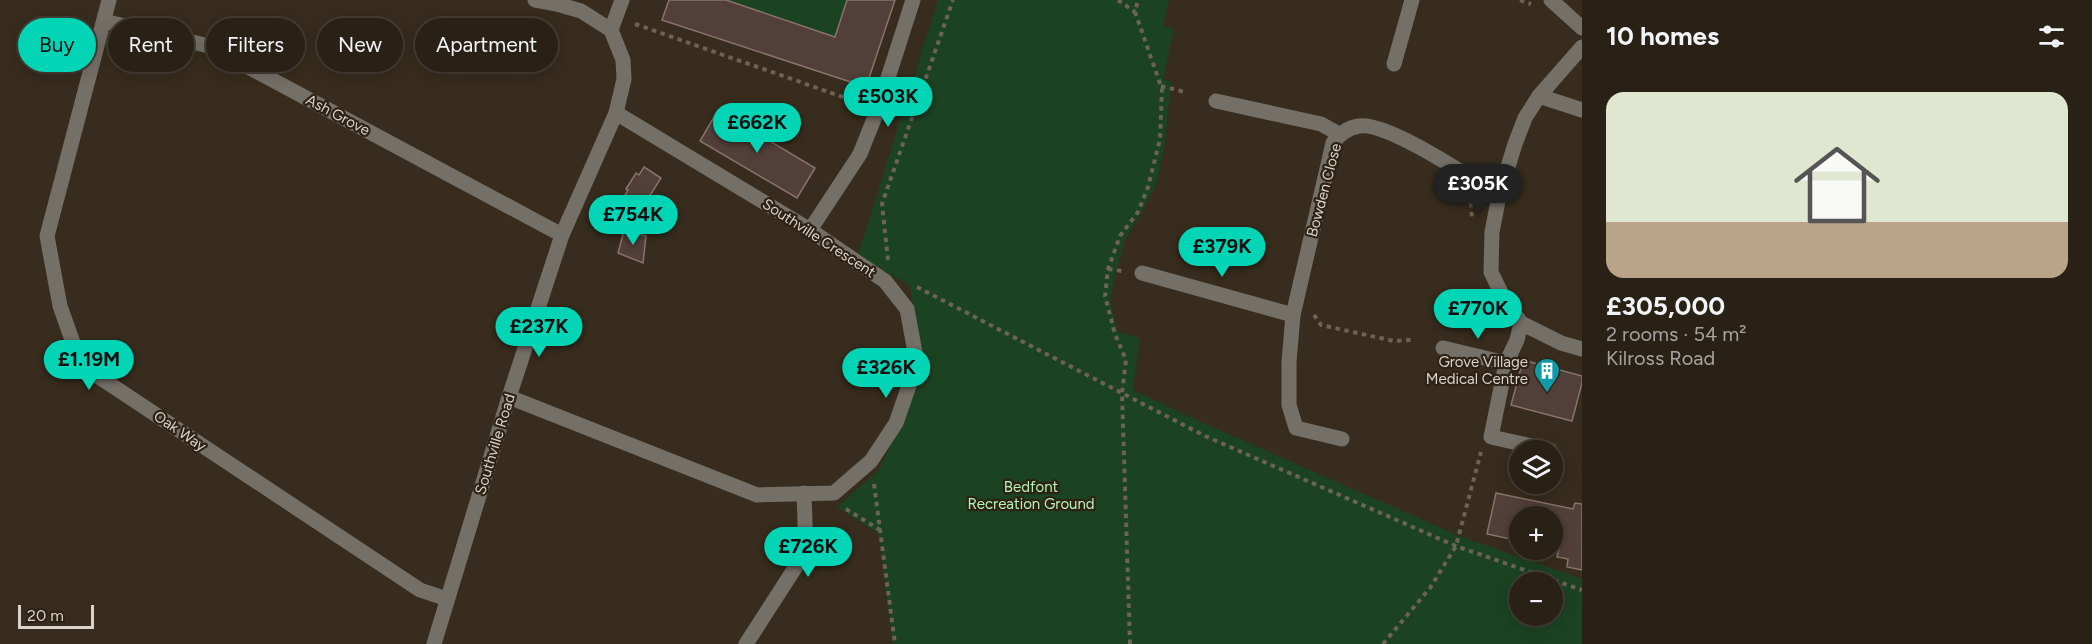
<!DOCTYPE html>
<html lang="en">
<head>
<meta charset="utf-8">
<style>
  body { margin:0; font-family:Figtree,sans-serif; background:#352e23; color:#f1f3f6; height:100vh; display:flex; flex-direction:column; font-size:22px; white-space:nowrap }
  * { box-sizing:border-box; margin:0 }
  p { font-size:20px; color:#a5a3a1 }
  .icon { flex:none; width:33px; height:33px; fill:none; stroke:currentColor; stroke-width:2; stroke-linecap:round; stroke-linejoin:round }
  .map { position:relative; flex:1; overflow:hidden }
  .side { display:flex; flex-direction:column; background:#292116; width:510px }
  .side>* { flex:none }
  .guide { position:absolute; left:18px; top:18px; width:570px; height:54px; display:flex; gap:12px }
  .controls { position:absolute; left:1509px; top:440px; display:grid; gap:12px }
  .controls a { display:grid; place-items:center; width:54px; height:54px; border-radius:50%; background:#292116; box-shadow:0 3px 15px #0003,0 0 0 2px #453e35; font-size:30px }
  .scale { position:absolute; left:18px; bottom:15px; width:76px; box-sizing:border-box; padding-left:6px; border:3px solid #dbd3ca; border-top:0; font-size:16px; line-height:21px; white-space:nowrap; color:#dbd3ca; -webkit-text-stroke:4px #2d2214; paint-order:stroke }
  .price { position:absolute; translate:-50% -51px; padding:0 14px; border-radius:21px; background:#01d5b6; color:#111; font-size:20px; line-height:39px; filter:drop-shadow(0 2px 3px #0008) }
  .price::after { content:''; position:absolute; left:50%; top:36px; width:18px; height:14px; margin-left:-9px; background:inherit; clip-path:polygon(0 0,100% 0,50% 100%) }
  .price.on { background:#222; color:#fff }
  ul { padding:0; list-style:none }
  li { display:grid; align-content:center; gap:12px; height:318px; padding:0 24px }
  li span { display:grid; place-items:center; height:186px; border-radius:18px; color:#555 }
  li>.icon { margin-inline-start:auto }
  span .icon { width:108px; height:108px; fill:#fffc; stroke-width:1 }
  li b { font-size:26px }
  h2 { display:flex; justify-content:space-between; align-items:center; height:72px; padding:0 24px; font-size:26px }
  .chip { padding:0 21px; border-radius:27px; background:#292116; box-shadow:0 3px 15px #0003,0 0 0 2px #453e35; font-size:21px; line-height:54px }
  .chip.on { background:#01d5b6; color:#111 }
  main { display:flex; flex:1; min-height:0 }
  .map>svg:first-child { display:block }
  .green { fill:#1b4322; fill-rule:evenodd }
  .building { fill:#533f39; stroke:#88736c; stroke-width:1.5 }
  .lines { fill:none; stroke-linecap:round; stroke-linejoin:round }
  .path { stroke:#6c6255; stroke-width:4; stroke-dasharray:4.5 4.5; stroke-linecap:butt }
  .minor { stroke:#747068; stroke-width:15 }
  .labels { text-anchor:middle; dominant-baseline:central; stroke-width:4.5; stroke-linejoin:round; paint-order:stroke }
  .street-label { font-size:15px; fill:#dbd3ca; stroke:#2d2214 }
  .poi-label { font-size:15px; fill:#dbd3ca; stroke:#2d2214; text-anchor:end }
  .park-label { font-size:15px; fill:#b2f4b9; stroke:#2d2214 }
</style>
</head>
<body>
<main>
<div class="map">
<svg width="1582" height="644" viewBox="0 0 1582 644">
  <rect width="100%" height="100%" fill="#372c1d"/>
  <g class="green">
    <polygon points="726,0 847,0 835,37"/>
    <path d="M938,0H1169L1163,25L1174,29L1163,79L1171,82L1165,143L1156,186L1125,240L1116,271L1110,300L1117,331L1140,338L1133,390L1192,418L1459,536L1582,579V644H893L879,534L837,507L879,470L924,373L910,286L858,255ZM1520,582H1552V615H1520Z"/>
  </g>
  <g class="building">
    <polygon points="669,0 726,0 835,37 847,0 895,0 866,87 662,20"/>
    <polygon points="718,110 815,168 797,198 700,141"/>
    <polygon points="644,167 661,178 637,216 620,204 628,190 626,189 636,173 639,175"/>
    <polygon points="624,230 646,236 643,263 618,253"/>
    <polygon points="1523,360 1582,376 1582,383 1572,421 1511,405"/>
    <polygon points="1496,493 1573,509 1575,503 1582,504 1582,570 1567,567 1568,559 1557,557 1559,549 1552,548 1552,516 1520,516 1520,541 1487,534"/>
  </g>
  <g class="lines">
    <g class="path">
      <polyline points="1118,0 1135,12"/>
      <polyline points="1520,0 1531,4"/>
      <polyline points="635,24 860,103"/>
      <polyline points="1161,86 1185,92"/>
      <polyline points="1471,203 1472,220"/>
      <polyline points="888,260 882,204 953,0"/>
      <polyline points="1108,269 1122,271"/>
      <polyline points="917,287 1205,436 1456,546 1582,590"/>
      <polyline points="1314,315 1321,325 1394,341 1411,340"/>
      <polyline points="874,484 895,644"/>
      <polyline points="846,509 880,530"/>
      <polyline points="1130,644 1122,393 1126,360 1115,334 1105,296 1108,269 1120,236 1138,212 1148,187 1160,139 1162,89 1135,12 1138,0"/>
      <polyline points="1383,644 1430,588 1456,546 1481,452"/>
    </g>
    <g class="minor">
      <polyline points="109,0 47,236 60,306 81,365 420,590 447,599"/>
      <polyline points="1551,0 1582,28"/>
      <polyline points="104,21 209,46 562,235"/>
      <polyline points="611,30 622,0"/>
      <polyline points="1582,47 1539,96 1525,118 1515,144 1499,196 1492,232 1491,272 1504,299 1521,323 1561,343 1582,349"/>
      <polyline points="1394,64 1412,0"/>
      <polyline points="1539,96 1582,110"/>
      <polyline points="1216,101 1321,124 1339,134"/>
      <polyline points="810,230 860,154 878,109 913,0"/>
      <polyline points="1142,273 1293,315"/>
      <polyline points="1521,323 1517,340 1506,363 1491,437 1550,450"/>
      <polyline points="1443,348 1506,363"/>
      <polyline points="509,397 757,495 834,493 871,461 896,423 917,363 907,309 885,281 810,230 616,113"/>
      <path d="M1342,439L1296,428L1289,405V362L1293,315L1333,143C1339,134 1348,128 1359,126C1387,121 1472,179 1499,196"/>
      <polyline points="434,644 509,397 562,235 616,113 624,79 623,60 611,30 581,11 557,4 535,0"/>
      <polyline points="746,644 806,551 804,493"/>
    </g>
  </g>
  <defs>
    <symbol id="building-pin" viewBox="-11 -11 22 30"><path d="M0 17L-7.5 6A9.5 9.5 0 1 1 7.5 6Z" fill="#0f9aa8" stroke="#2d2214"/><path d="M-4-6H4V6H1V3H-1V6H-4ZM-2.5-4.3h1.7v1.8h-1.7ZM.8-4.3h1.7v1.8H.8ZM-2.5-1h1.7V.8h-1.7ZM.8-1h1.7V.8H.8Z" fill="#fff"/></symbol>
  </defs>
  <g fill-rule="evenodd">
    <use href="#building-pin" x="1532" y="356" width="30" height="40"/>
  </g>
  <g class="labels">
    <g class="street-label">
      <text transform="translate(338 115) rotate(28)">Ash Grove</text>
      <text transform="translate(1324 190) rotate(-75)">Bowden Close</text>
      <text transform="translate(819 238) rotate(33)">Southville Crescent</text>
      <text transform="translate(180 431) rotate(34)">Oak Way</text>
      <text transform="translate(495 444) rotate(-73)">Southville Road</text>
    </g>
    <g class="poi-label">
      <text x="1528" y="362">Grove Village<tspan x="1528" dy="17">Medical Centre</tspan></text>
    </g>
    <g class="park-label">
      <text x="1031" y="487">Bedfont<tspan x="1031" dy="17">Recreation Ground</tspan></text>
    </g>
  </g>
</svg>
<div class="controls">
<a><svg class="icon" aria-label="layers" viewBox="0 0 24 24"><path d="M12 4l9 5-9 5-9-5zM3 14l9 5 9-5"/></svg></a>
<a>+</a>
<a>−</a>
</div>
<div class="scale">20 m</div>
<b class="price" style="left:888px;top:128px">£503K</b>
<b class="price" style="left:757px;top:154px">£662K</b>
<b class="price on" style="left:1478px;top:215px">£305K</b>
<b class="price" style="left:633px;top:246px">£754K</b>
<b class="price" style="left:1222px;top:278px">£379K</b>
<b class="price" style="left:1478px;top:340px">£770K</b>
<b class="price" style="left:539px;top:358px">£237K</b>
<b class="price" style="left:89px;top:391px">£1.19M</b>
<b class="price" style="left:886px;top:399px">£326K</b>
<b class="price" style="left:808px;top:578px">£726K</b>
<div class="guide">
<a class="chip on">Buy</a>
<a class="chip">Rent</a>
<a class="chip">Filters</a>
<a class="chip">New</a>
<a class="chip">Apartment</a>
</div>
</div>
<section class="side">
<h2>10 homes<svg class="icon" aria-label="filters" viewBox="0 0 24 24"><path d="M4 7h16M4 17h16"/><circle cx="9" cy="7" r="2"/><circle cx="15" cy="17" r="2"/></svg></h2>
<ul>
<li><span style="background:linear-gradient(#dfe7d0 70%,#b9a48a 0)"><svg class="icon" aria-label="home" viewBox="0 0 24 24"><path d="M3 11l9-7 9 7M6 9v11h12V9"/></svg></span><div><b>£305,000</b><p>2 rooms · 54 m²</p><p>Kilross Road</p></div></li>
</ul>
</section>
</main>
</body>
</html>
